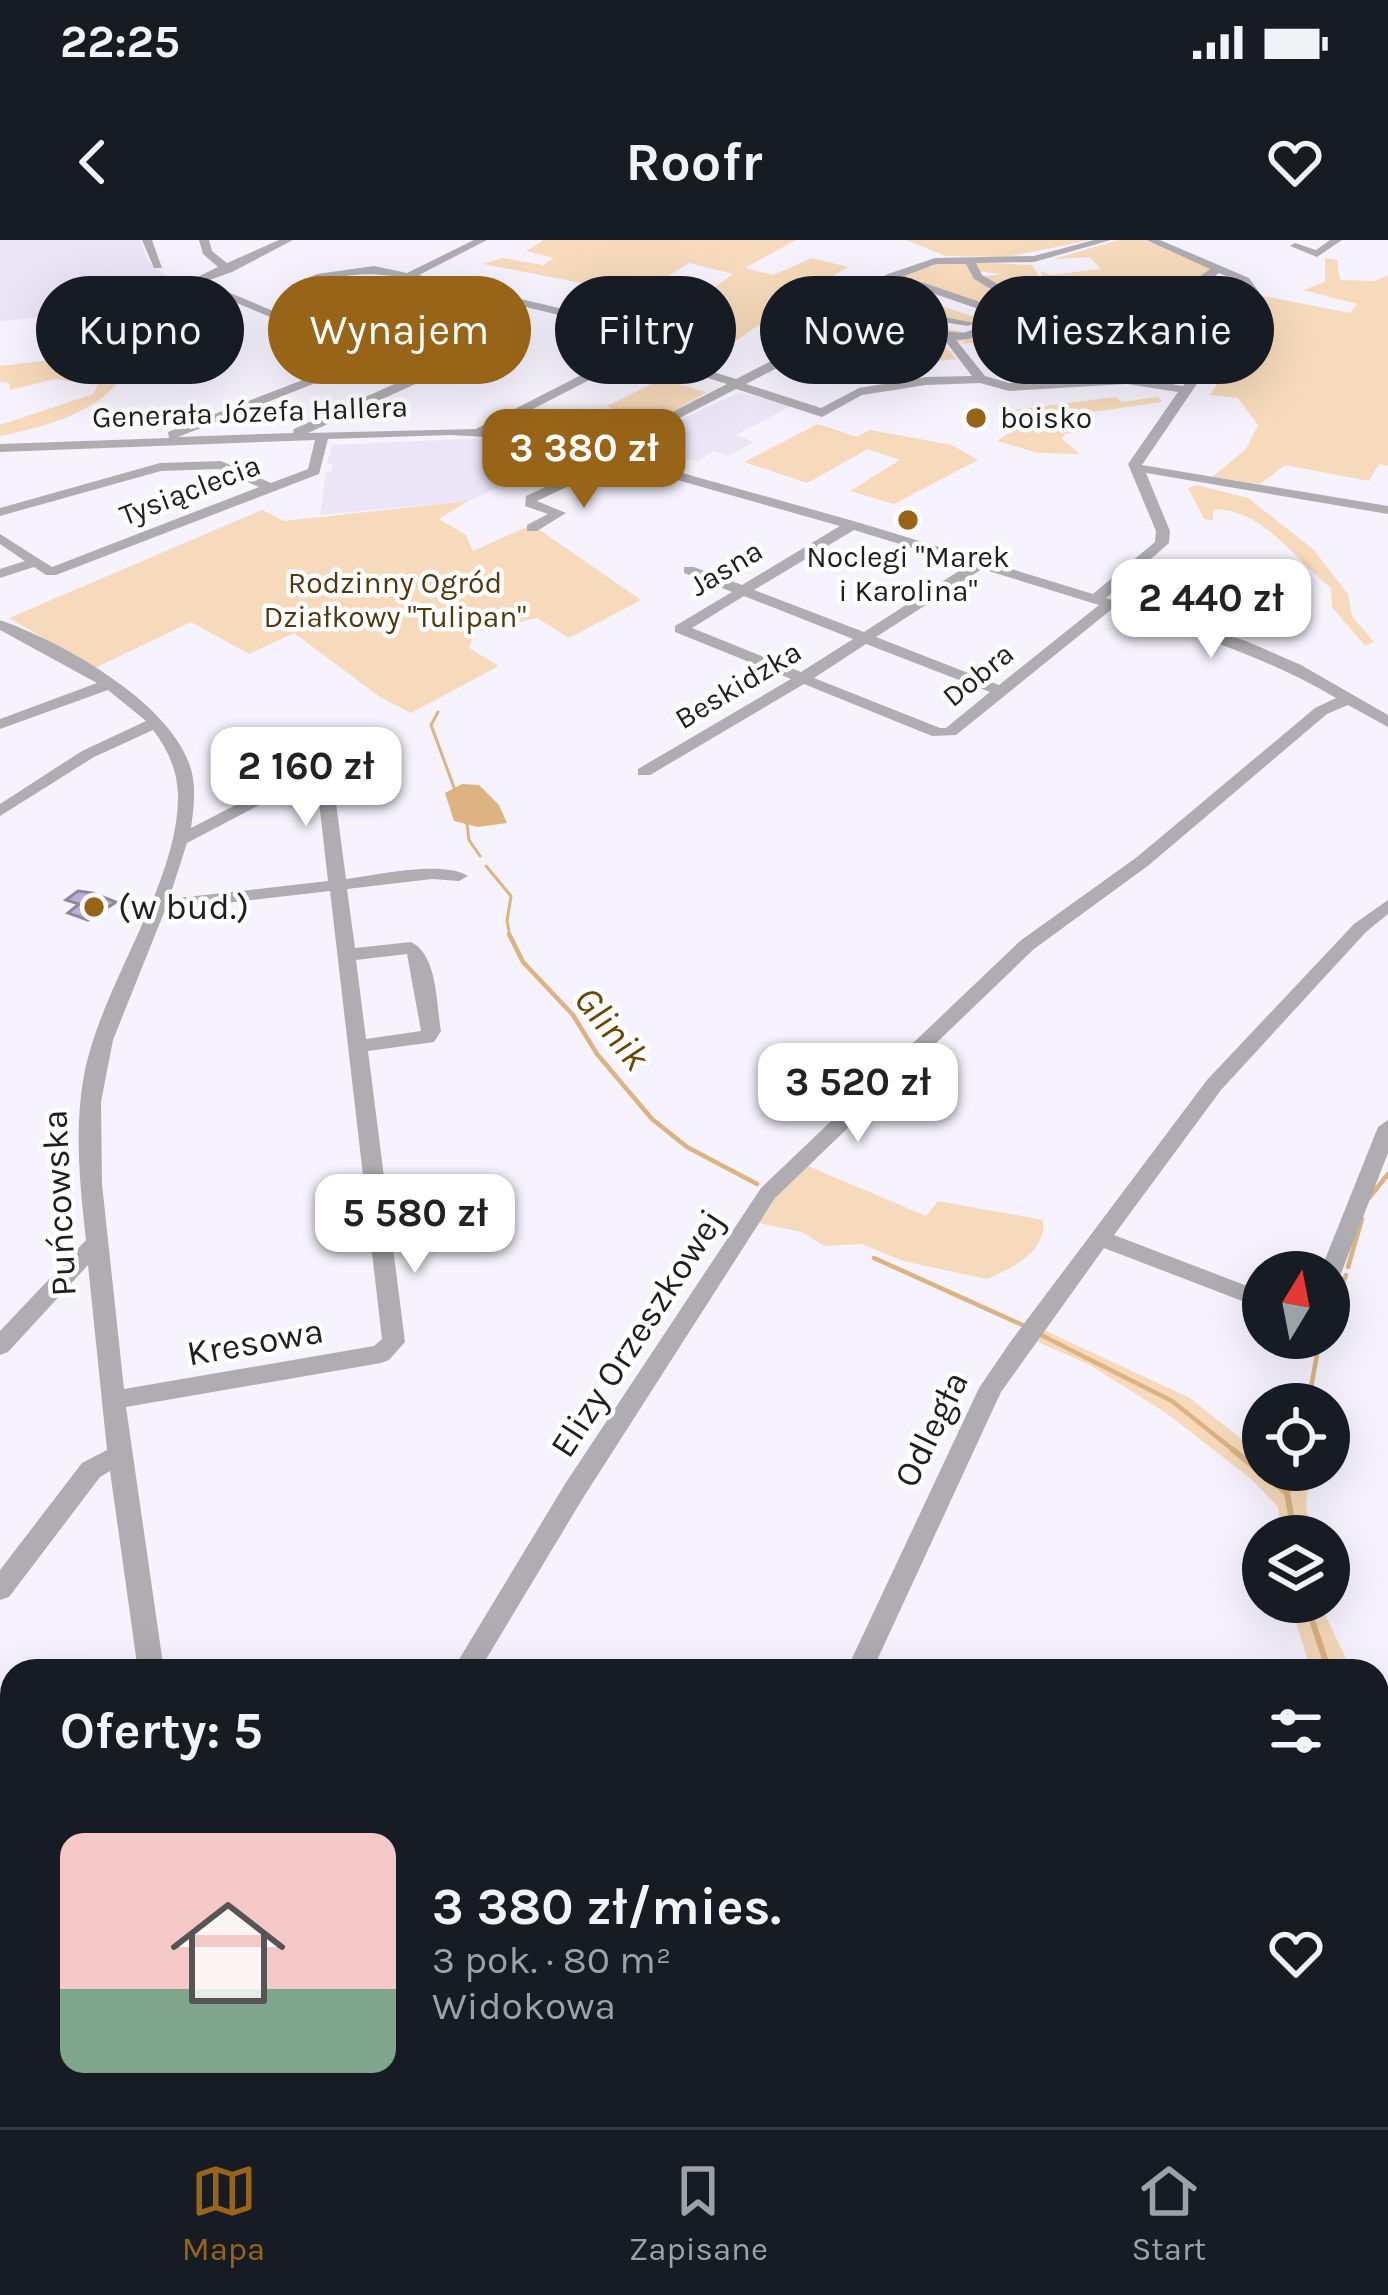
<!DOCTYPE html>
<html lang="pl">
<head>
<meta charset="utf-8">
<style>
  body { margin:0; font-family:Karla,sans-serif; background:#242831; color:#f1f3f6; height:100vh; display:flex; flex-direction:column; font-size:45px; white-space:nowrap }
  * { box-sizing:border-box; margin:0 }
  p { font-size:39px; color:#9ea1a6 }
  .icon { flex:none; width:66px; height:66px; fill:none; stroke:currentColor; stroke-width:2; stroke-linecap:round; stroke-linejoin:round }
  .map { position:relative; flex:1; overflow:hidden }
  .side { position:absolute; left:0px; top:1419px; width:1389px; height:468px; display:flex; flex-direction:column; background:#171b24; border-radius:36px 36px 0 0; box-shadow:0 12px 48px #0002 }
  .side>* { flex:none }
  .top-card { position:absolute; left:36px; top:36px; width:1317px; height:108px; display:flex; gap:24px }
  .needle { width:78px; rotate:10deg }
  .buttons { position:absolute; left:1242px; top:1011px; display:grid; gap:24px }
  .buttons a { display:grid; place-items:center; width:108px; height:108px; border-radius:50%; background:#171b24; box-shadow:0 12px 48px #0002; font-size:60px }
  .price { position:absolute; translate:-50% -102px; padding:0 27px; border-radius:24px; background:#fff; color:#222; font-size:39px; line-height:78px; filter:drop-shadow(0 3px 6px #0008) }
  .price::after { content:''; position:absolute; left:50%; top:72px; width:36px; height:27px; margin-left:-18px; background:inherit; clip-path:polygon(0 0,100% 0,50% 100%) }
  .price.selected { background:#976418; color:#fff }
  ul { padding:0; list-style:none }
  li { display:flex; align-items:center; gap:36px; height:300px; padding:0 60px }
  li span { display:grid; place-items:center; flex:none; width:336px; height:240px; border-radius:24px; color:#555 }
  li>.icon { margin-inline-start:auto }
  span .icon { width:144px; height:144px; fill:#fffc; stroke-width:1 }
  li b { font-size:51px }
  h2 { display:flex; justify-content:space-between; align-items:center; height:144px; padding:0 60px; font-size:51px }
  .tag { padding:0 42px; border-radius:54px; background:#171b24; box-shadow:0 12px 48px #0002; font-size:42px; line-height:108px }
  .tag.selected { background:#976418; color:#fff }
  .status { display:flex; justify-content:space-between; align-items:center; height:84px; padding:0 60px; background:#171b24; direction:ltr }
  .status svg { height:33px; fill:currentColor }
  header { display:flex; justify-content:space-between; align-items:center; height:156px; padding:0 60px; background:#171b24; font-size:54px; font-weight:700 }
  .dock { display:flex; justify-content:space-around; align-items:center; height:168px; border-top:3px solid #363941; background:#171b24; font-size:33px; color:#9ea1a6 }
  .dock a { display:grid; justify-items:center; gap:6px }
  .dock .selected { color:#976418 }
  .map>svg:first-child { display:block }
  .built { fill:#ebe5f7 }
  .green { fill:#f6dabb }
  .water { fill:#ddb381 }
  .lines { fill:none; stroke-linecap:round; stroke-linejoin:round }
  .stream-far2 { stroke:#ddb381; stroke-width:3 }
  .stream-far1 { stroke:#ddb381; stroke-width:4.5 }
  .stream { stroke:#ddb381; stroke-width:6 }
  .building { fill:#beabe3; stroke:#8e8b94; stroke-width:3 }
  .minor { fill:#afadb2; fill-rule:evenodd }
  .poi-dot { fill:#976418; stroke:#fff; stroke-width:4.5 }
  .labels { text-anchor:middle; dominant-baseline:central; stroke-width:9; stroke-linejoin:round; paint-order:stroke }
  .far-street-label { font-size:30px; fill:#1f1e21; stroke:#fff }
  .far-poi-label { font-size:30px; fill:#1f1e21; stroke:#fff; text-anchor:start }
  .far-park-label { font-size:30px; fill:#533710; stroke:#fff }
  .poi-label { font-size:36px; fill:#1f1e21; stroke:#fff; text-anchor:start }
  .street-label { font-size:36px; fill:#1f1e21; stroke:#fff }
  .water-label { font-size:39px; font-style:italic; fill:#6d4506; stroke:#fff }
</style>
</head>
<body>
<div class="status"><b>22:25</b><svg viewBox="0 0 49 12"><path d="M0 12V9h3v3zM5 12V6h3v6zM10 12V3h3v9zM15 12V0h3v12zM26 1h20v11H26zM47 4h2v5h-2z"/></svg></div>
<header><svg class="icon" aria-label="back" viewBox="0 0 24 24"><path d="M15 5l-7 7 7 7"/></svg>Roofr<svg class="icon" aria-label="heart" viewBox="0 0 24 24"><path d="M12 20l-8-8c-3-5 5-10 8-4 3-6 11-1 8 4z"/></svg></header>
<div class="map">
<svg width="1388" height="1887" viewBox="0 0 1388 1887">
  <rect width="100%" height="100%" fill="#f6f3fe"/>
  <g class="built">
    <polygon points="0,0 140,0 148,21 178,45 78,54 76,74 0,81"/>
    <polygon points="740,152 791,166 736,195 754,202 728,216 713,211 699,221 679,216 663,227 614,211"/>
    <polygon points="485,198 528,200 577,212 468,261 320,275 326,232 332,231 333,224 327,224 332,205"/>
  </g>
  <g class="green">
    <path d="M543,0H796L745,28L773,35L812,18L848,27L807,51L830,57C807,58 792,58 780,78L771,77L725,108L654,91L733,34L689,23L622,65L637,76L607,82L624,103L561,68L582,56L576,53L586,44L483,24L502,18L543,25L554,18L526,11Z"/>
    <polygon points="906,0 1091,0 1007,17 945,16"/>
    <polygon points="1118,0 1144,0 1213,29 1190,42 1178,41 1176,52 1166,53 1080,44 1055,47 1066,45 1064,41 1049,42 1048,48 1040,31 1052,35 1101,29 1090,17 1054,19"/>
    <polygon points="1325,18 1337,20 1340,40 1374,41 1388,35 1388,226 1379,224 1369,241 1285,225 1260,244 1212,237 1246,209 1258,185 1238,158 1210,155 1246,100 1261,88 1263,56 1350,73 1357,64 1303,50 1325,42"/>
    <polygon points="966,20 975,40 1031,71 1011,75 915,42 925,41 901,38 912,30 934,26 931,23"/>
    <polygon points="971,22 1032,25 1046,48 1047,64 1036,68 980,37 1002,34 977,31"/>
    <path d="M897,39L943,58L915,49L901,53L987,81L993,77L975,71L982,68L990,75L1009,77L984,85L909,71L920,64C894,55 876,64 845,59Z"/>
    <path d="M181,65L185,67L110,96L124,133C103,172 41,188 0,196V185L93,154L98,145L55,139L10,150L9,143L0,142V126L91,115V85Z"/>
    <polygon points="859,68 869,70 859,75 971,93 975,89 970,86 987,90 978,96 980,101 1001,102 1004,113 1004,104 1045,105 1047,113 1066,114 1080,127 1009,134 971,103 962,104 965,99 954,106 948,97 843,84"/>
    <polygon points="944,105 956,119 864,130 869,137 864,138 833,120"/>
    <polygon points="661,139 706,152 725,142 652,183 607,166"/>
    <polygon points="1116,157 1122,162 1158,157 1162,162 1071,175 1084,191 1065,194 1062,199 1080,214 1038,213 997,201 1029,179 1005,171"/>
    <polygon points="818,184 857,197 870,190 952,205 978,220 894,264 850,251 900,220 868,209 807,243 744,222"/>
    <path d="M1197,245L1248,258L1313,309L1348,354L1352,376L1374,402L1365,406L1332,367L1331,348C1295,320 1264,269 1213,269V280L1204,279L1188,248Z"/>
    <polygon points="468,261 439,279 466,295 473,311 524,288 537,288 641,360 569,398 537,378 475,392 469,408 499,426 411,473 380,457 294,393 249,414 191,382 95,428 9,378 262,270 284,281"/>
    <path d="M808,926L926,976L938,961L1043,980C1047,1012 1012,1028 987,1039L903,1021L862,1004L824,1006L802,992L759,983L782,948Z"/>
    <polygon points="1044,1090 1190,1158 1263,1216 1263,1230 1311,1230 1306,1264 1311,1296 1282,1296 1278,1267 1250,1238 1166,1173 1090,1125 1038,1102"/>
    <polygon points="1290,1362 1319,1362 1352,1431 1311,1431"/>
    <polygon points="1377,1518 1388,1558 1388,1688 1377,1650"/>
    <polygon points="723,1875 825,1875 864,1887 717,1887"/>
    <polygon points="943,1875 1082,1875 1080,1887 935,1887"/>
  </g>
  <polygon class="water" points="462,544 479,545 499,565 507,583 478,587 454,581 445,553"/>
  <g class="lines">
    <g class="stream-far2">
      <polyline points="438,472 431,485 455,550"/>
      <polyline points="467,584 469,600 480,616"/>
      <polyline points="486,626 511,656 507,681 510,697"/>
    </g>
    <g class="stream-far1">
      <polyline points="509,694 523,722 573,775 597,814 652,879 687,907 757,944"/>
      <polyline points="1369,958 1388,934"/>
      <polyline points="874,1018 1027,1087"/>
      <polyline points="1348,1027 1362,979"/>
      <polyline points="1332,1073 1346,1035"/>
      <polyline points="1041,1095 1172,1161 1237,1213"/>
      <polyline points="1308,1164 1320,1098"/>
    </g>
    <g class="stream">
      <polyline points="1233,1210 1287,1253"/>
      <polyline points="1293,1230 1287,1253 1295,1296"/>
      <polyline points="1306,1362 1329,1431"/>
      <polyline points="1377,1584 1388,1626"/>
    </g>
  </g>
  <polygon class="building" points="78,651 92,653 116,662 88,680 68,673 79,664 66,660"/>
  <g class="lines">
    <g class="minor">
      <polygon points="142,0 152,0 162,28 154,28"/>
      <polygon points="199,0 209,0 212,11 227,23 279,0 293,0 232,32 204,42 283,75 283,79 275,79 191,44 191,40 218,27 203,14"/>
      <path d="M474,0H487L419,35L563,69L639,109L736,139L775,119L810,70L888,34L935,18L1034,16L1094,0H1111L1034,22L976,23L982,35L1036,66L1044,63L1048,45L1054,42L1169,51L1185,47L1210,29L1146,0H1160L1249,38L1259,52L1142,225L1388,266V274L1146,233L1170,291L1169,303L1106,358L1246,401L1301,425L1388,475V487L1348,465L1327,474L1149,625L1034,709L775,958L583,1258L479,1431H452L565,1244L761,948L1020,701L1137,617L1315,468L1336,458C1263,415 1192,394 1112,369L956,495L932,496L804,444L650,535H638V529L791,439L675,392V386L732,352L684,333V327H694L742,345L840,286L617,223L537,261L566,273L537,291H527V285L548,274L525,266L526,256L604,220L534,200L451,195L328,199L319,234L56,335H46L34,327L0,338V329L25,321L0,304V294L52,327L259,247L219,229L161,231L0,276V268L160,223L221,221L271,243L308,229L315,200L0,212V204L169,198L168,192L422,94L493,59L410,40L324,81L320,80V76L398,37C363,30 330,37 297,48L291,45L317,34L374,26L407,33ZM936,24H966L974,39L1026,70L1015,74L904,36ZM1219,33L1241,42L1247,52L1224,86L1118,80C1150,44 1160,67 1193,51C1202,47 1211,39 1219,33ZM894,40L1005,78L963,93L815,78L840,62L860,69L968,86L974,83L849,58ZM1059,49L1136,55L1122,62L1084,105L1117,137L1009,143L985,136L956,100L968,99L1053,67ZM505,62L555,74L626,112L476,189L308,193L481,114L483,111L477,107L294,189L293,193L178,197L430,98ZM811,85L943,98L972,136L926,137L859,148L821,168L746,144L783,125ZM1112,87L1219,93L1183,146L1131,137L1097,105ZM636,116L727,144L598,210L535,192L492,190ZM980,143L1009,151L1127,144L1178,152L1128,224L1156,291L1155,302L1093,354L857,282L611,213L736,149L822,177L862,155L926,145ZM854,290L968,325L864,392L754,350ZM982,329L1099,365L999,445L876,397ZM744,356L853,399L801,432L692,388ZM866,404L990,452L946,488H940L814,438Z"/>
      <polygon points="1330,0 1342,0 1317,17 1290,6 1295,3 1316,10"/>
      <path d="M0,380C62,402 166,460 189,523C197,544 194,566 191,588L323,520L331,525L346,639C378,635 442,620 468,636L459,641L432,639L347,649L355,708L411,702C438,715 436,764 441,791L434,802L368,811L405,1102L389,1120L381,1123L126,1167L164,1431H138L110,1231L100,1237L9,1357L0,1360V1330L82,1223L107,1210L88,1025L8,1112L0,1115V1091L86,1000C80,946 74,889 84,835C101,745 178,645 178,557C178,532 168,509 153,490L94,517L0,576V564L82,511L146,481L108,450L0,489V479L97,443L0,390ZM316,535L328,641L169,659L187,603ZM330,651L382,1099L374,1106L124,1149L102,944L101,862L113,800L165,670ZM407,714L421,791L366,799L356,720Z"/>
      <polygon points="1388,660 1388,674 1366,692 1221,850 1114,995 1263,1052 1263,1069 1104,1008 1001,1152 872,1431 846,1431 979,1148 1011,1101 1207,840 1354,684"/>
      <polygon points="1388,880 1388,913 1340,1036 1337,1042 1329,1044 1329,1032 1320,1032 1378,887"/>
      <polygon points="185,1875 217,1875 212,1887 180,1887"/>
      <polygon points="430,1875 472,1875 478,1887 436,1887"/>
      <polygon points="699,1875 731,1875 727,1887 695,1887"/>
      <polygon points="835,1875 949,1875 943,1887 842,1887"/>
      <polygon points="1223,1875 1287,1875 1294,1887 1230,1887"/>
    </g>
  </g>
  <g class="poi-dot">
    <circle cx="976" cy="178" r="12"/>
    <circle cx="908" cy="280" r="12"/>
    <circle cx="94" cy="667" r="12"/>
  </g>
  <g class="labels">
    <g class="far-street-label">
      <text transform="translate(250 172) rotate(-2)">Generała Józefa Hallera</text>
      <text transform="translate(190 250) rotate(-21)">Tysiąclecia</text>
      <text transform="translate(726 328) rotate(-31)">Jasna</text>
      <text transform="translate(978 435) rotate(-39)">Dobra</text>
      <text transform="translate(738 445) rotate(-31)">Beskidzka</text>
    </g>
    <g class="far-poi-label">
      <text x="1000" y="178">boisko</text>
      <text x="908" y="317" text-anchor="middle">Noclegi "Marek<tspan x="908" dy="34">i Karolina"</tspan></text>
    </g>
    <g class="far-park-label">
      <text x="395" y="343">Rodzinny Ogród<tspan x="395" dy="34">Działkowy "Tulipan"</tspan></text>
    </g>
    <g class="poi-label">
      <text x="118" y="667">(w bud.)</text>
    </g>
    <g class="street-label">
      <text transform="translate(59 963) rotate(-93)">Puńcowska</text>
      <text transform="translate(637 1093) rotate(-57)">Elizy Orzeszkowej</text>
      <text transform="translate(255 1102) rotate(-10)">Kresowa</text>
      <text transform="translate(931 1189) rotate(-64)">Odległa</text>
    </g>
    <g class="water-label">
      <text transform="translate(612 788) rotate(51)">Glinik</text>
    </g>
  </g>
</svg>
<div class="buttons">
<a><svg class="needle" viewBox="-14 -14 28 28"><path d="M0-13l5 13h-10z" fill="#e53935"/><path d="M0 13l5-13h-10z" fill="#9ea1a6"/></svg></a>
<a><svg class="icon" aria-label="locate" viewBox="0 0 24 24"><circle cx="12" cy="12" r="6"/><path d="M12 2v4M12 18v4M2 12h4M18 12h4"/></svg></a>
<a><svg class="icon" aria-label="layers" viewBox="0 0 24 24"><path d="M12 4l9 5-9 5-9-5zM3 14l9 5 9-5"/></svg></a>
</div>
<b class="price selected" style="left:584px;top:271px">3 380 zł</b>
<b class="price" style="left:1211px;top:421px">2 440 zł</b>
<b class="price" style="left:306px;top:589px">2 160 zł</b>
<b class="price" style="left:858px;top:905px">3 520 zł</b>
<b class="price" style="left:415px;top:1036px">5 580 zł</b>
<div class="top-card">
<a class="tag">Kupno</a>
<a class="tag selected">Wynajem</a>
<a class="tag">Filtry</a>
<a class="tag">Nowe</a>
<a class="tag">Mieszkanie</a>
</div>
<section class="side">
<h2>Oferty: 5<svg class="icon" aria-label="filters" viewBox="0 0 24 24"><path d="M4 7h16M4 17h16"/><circle cx="9" cy="7" r="2"/><circle cx="15" cy="17" r="2"/></svg></h2>
<ul>
<li><span style="background:linear-gradient(#f6c9c9 65%,#7fa58c 0)"><svg class="icon" aria-label="home" viewBox="0 0 24 24"><path d="M3 11l9-7 9 7M6 9v11h12V9"/></svg></span><div><b>3 380 zł/mies.</b><p>3 pok. · 80 m²</p><p>Widokowa</p></div><svg class="icon" aria-label="heart" viewBox="0 0 24 24"><path d="M12 20l-8-8c-3-5 5-10 8-4 3-6 11-1 8 4z"/></svg></li>
</ul>
</section>
</div>
<nav class="dock">
<a class="selected"><svg class="icon" aria-label="map" viewBox="0 0 24 24"><path d="M3 6l6-2 6 2 6-2v14l-6 2-6-2-6 2zM9 4v14M15 6v14"/></svg>Mapa</a>
<a><svg class="icon" aria-label="saved" viewBox="0 0 24 24"><path d="M7 4h10v16l-5-4-5 4z"/></svg>Zapisane</a>
<a><svg class="icon" aria-label="home" viewBox="0 0 24 24"><path d="M3 11l9-7 9 7M6 9v11h12V9"/></svg>Start</a>
</nav>
</body>
</html>
